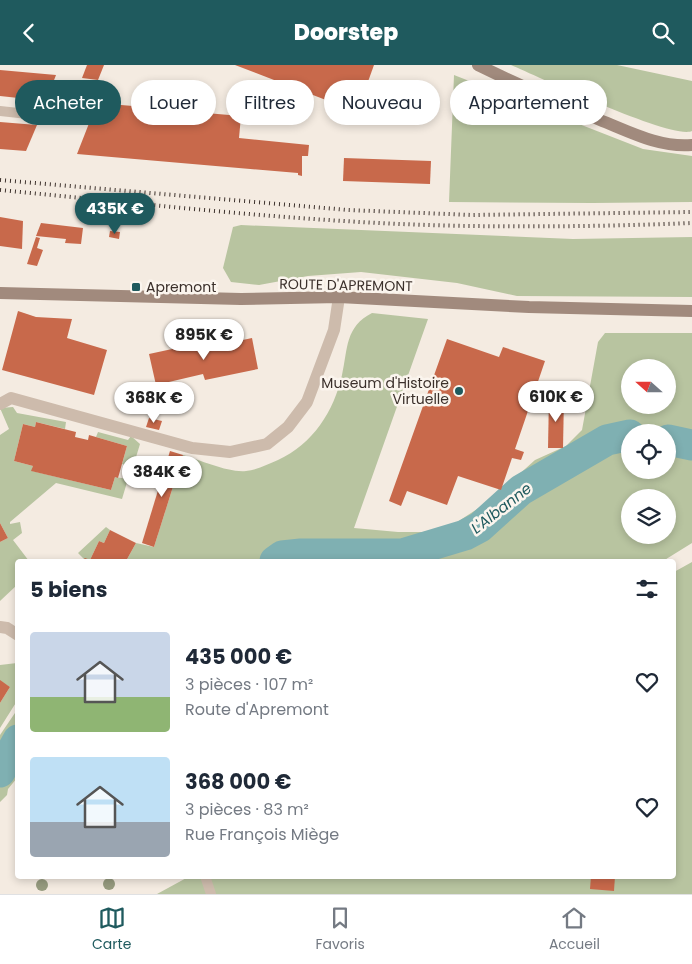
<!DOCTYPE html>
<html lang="fr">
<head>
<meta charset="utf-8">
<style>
  body { margin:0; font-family:Poppins,sans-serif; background:#f6f6f7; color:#1f2937; height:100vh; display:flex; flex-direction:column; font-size:19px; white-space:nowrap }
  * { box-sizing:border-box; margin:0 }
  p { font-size:16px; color:#747a83 }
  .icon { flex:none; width:28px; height:28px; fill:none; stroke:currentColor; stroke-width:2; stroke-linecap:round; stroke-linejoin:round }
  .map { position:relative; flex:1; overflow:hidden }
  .details { position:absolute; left:15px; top:494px; width:661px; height:320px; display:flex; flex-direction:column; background:#fff; border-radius:5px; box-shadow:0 2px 8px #0003 }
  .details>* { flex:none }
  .banner { position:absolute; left:15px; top:15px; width:662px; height:45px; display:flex; gap:10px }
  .needle { width:32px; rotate:291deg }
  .buttons { position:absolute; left:621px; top:294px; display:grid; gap:10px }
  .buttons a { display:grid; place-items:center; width:55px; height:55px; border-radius:50%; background:#fff; box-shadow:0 2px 8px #0003; font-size:25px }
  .price { position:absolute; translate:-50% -42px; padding:0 11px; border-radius:18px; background:#fff; color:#222; font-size:16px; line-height:32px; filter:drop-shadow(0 1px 2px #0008) }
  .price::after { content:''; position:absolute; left:50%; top:30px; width:15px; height:11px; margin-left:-8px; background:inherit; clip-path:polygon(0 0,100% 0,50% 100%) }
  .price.current { background:#1f5a5e; color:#fff }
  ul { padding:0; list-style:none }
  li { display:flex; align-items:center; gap:15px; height:125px; padding:0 15px }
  li span { display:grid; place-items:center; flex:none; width:140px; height:100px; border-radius:5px; color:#555 }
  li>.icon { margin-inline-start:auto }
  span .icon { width:60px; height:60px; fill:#fffc; stroke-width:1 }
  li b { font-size:21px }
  h2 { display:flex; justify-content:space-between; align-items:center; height:60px; padding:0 15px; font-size:21px }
  .pill { padding:0 18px; border-radius:22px; background:#fff; box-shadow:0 2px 8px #0003; font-size:18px; line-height:45px }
  .pill.current { background:#1f5a5e; color:#fff }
  header { display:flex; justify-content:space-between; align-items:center; height:65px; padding:0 15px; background:#1f5a5e; color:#fff; font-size:22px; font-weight:800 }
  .tabs { display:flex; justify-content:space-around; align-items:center; height:70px; border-top:1px solid #e0e1e3; background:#fff; font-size:14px; color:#747a83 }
  .tabs a { display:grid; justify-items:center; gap:2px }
  .tabs .current { color:#1f5a5e }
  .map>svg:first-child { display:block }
  .green { fill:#b8c4a0; fill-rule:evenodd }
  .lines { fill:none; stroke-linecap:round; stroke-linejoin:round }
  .river { stroke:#7fb0b2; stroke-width:31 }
  .building { fill:#c8694b }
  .lane { stroke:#cdbbac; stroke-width:10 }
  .street { stroke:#cdbbac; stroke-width:12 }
  .secondary { stroke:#a18a7d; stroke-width:12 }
  .rail { stroke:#3b302b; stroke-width:4; stroke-dasharray:1 4; stroke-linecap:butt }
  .tree { fill:#969b7f }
  .poi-dot { fill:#1f5a5e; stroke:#fbf5ee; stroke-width:2 }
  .labels { text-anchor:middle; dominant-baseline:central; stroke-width:5; stroke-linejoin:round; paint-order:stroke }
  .street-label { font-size:14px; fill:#3b302b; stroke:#fbf5ee }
  .poi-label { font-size:14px; fill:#3b302b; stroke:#fbf5ee; text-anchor:start }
  .water-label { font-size:15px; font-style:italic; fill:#1f5a5e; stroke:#fbf5ee }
</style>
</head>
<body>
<header><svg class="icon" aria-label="back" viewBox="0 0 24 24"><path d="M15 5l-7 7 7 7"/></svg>Doorstep<svg class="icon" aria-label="search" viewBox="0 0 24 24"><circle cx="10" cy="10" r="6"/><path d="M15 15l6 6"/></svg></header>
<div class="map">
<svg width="692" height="829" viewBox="0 0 692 829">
  <rect width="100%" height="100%" fill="#f4ebe1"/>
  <g class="green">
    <path d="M511,0H617L692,16V66C672,75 539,12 511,0Z"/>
    <polygon points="454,10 643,84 692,91 692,137 592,138 449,137"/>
    <polygon points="241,160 573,174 692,172 692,232 517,231 457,218 361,207 308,211 259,220 231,217 223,203 233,162"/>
    <path d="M372,248L428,254L354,463L398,467H423L451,461L488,437L535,395L566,381L582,365L598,277L605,268H692V478L663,496H126L136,478L154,482L183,390C200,395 229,408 246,406C257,405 268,399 278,395C313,379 334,346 342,310C348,283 345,262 372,248ZM630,302H668V340H630ZM630,368H668V405H630ZM630,432H668V470H630Z"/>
    <polygon points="13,342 17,348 66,357 65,364 36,357 35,362 23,359 14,396 33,401 32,406 111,425 115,412 128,414 122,434 56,418 10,457 10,459 20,457 22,468 13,475 29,496 18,496 17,520 0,536 0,477 8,473 0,458 0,370 9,364 0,343"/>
    <polygon points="98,367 128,375 131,371 140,379 133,402 122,399 127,381 96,372"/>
    <polygon points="106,462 110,465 104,478 99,476 90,495 84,494 78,488"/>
    <polygon points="692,497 692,829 157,829 190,811 674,811 674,507"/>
    <polygon points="17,598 17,636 0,663 0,638 10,622 0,616 0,600"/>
    <polygon points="17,645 17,713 8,724 7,730 0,737 0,670"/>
  </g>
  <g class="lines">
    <g class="river">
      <polyline points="668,375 692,380"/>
      <polyline points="275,496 282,491 301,489 402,489 465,470 480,462 521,425 607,375 630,370"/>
      <polyline points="0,707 18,675"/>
    </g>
  </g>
  <g class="building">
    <polygon points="87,0 104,0 98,15 82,13"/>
    <polygon points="235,0 374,0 357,47"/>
    <polygon points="0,5 56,10 46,36 0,31"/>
    <polygon points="146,35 159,36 159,44 241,51 239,73 309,80 308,91 302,91 302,111 298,110 298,108 77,89 97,38 145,42"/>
    <polygon points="0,57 37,60 26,86 0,84"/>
    <polygon points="344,93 431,96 430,119 343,116"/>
    <polygon points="0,152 23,156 22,184 0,181"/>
    <polygon points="41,158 83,163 81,179 65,178 66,174 36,171"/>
    <polygon points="110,166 120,167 119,174 109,172"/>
    <polygon points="36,172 40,173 37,183 43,185 37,201 27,199"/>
    <polygon points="18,246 36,252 72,254 67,273 107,285 94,330 2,305"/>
    <polygon points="252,273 258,304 205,315 203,309 156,320 149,289 200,278 201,284"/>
    <polygon points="447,274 499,292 503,282 545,296 515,384 524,387 521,395 512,393 501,425 458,411 447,440 407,426 401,441 389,436"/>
    <polygon points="549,332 564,332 563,383 548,383"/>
    <polygon points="149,353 162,356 159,365 146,362"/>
    <polygon points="36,357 76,367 75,372 88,375 89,370 127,381 118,413 115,412 111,425 31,406 33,401 14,396 23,359 35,362"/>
    <polygon points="170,386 183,390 154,482 142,478"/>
    <polygon points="0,458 8,473 0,477"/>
    <polygon points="110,465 136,478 126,496 82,496 85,493 90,495 99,476 104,478"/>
    <polygon points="0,615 10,622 0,638"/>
    <polygon points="591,811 615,811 614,826 590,824"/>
  </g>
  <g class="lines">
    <g class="lane">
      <polyline points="0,46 55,52"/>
      <polyline points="205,811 211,829"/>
    </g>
    <g class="street">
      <polyline points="0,339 11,333 192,383 230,387 267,379 288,362 307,337 334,265 339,232"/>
      <polyline points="0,562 7,563 18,570"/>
    </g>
    <g class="secondary">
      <path d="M478,0C519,20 559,38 600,55C630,67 660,83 692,80"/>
      <polyline points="0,228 241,234 339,232 529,242 692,246"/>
    </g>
    <g class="rail">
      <polyline points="0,115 348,145 472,150 692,147"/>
      <path d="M0,125C157,140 315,159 472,161C545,162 619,161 692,158"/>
    </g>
  </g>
  <g class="tree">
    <circle cx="109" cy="819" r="6"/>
    <circle cx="42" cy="820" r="6"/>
  </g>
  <g class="poi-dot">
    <rect x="131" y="217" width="10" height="10" rx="2.5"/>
    <circle cx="459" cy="326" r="5"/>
  </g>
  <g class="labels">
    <g class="street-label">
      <text transform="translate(346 220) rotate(1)">ROUTE D'APREMONT</text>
    </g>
    <g class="poi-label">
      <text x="146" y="222">Apremont</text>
      <text x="449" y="318" text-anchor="end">Museum d'Histoire<tspan x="449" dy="16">Virtuelle</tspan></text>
    </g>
    <g class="water-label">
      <text transform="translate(501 443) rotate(-38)">L'Albanne</text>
    </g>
  </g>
</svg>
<div class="buttons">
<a><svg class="needle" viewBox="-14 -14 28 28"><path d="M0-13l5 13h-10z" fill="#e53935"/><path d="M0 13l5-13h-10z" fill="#747a83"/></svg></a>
<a><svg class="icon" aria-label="locate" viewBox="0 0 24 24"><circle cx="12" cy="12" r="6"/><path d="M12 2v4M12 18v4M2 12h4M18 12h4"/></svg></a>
<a><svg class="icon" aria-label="layers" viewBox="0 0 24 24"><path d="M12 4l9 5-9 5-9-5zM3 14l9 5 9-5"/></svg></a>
</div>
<b class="price current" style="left:115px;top:170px">435K €</b>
<b class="price" style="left:204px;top:296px">895K €</b>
<b class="price" style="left:556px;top:358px">610K €</b>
<b class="price" style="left:154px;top:359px">368K €</b>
<b class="price" style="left:162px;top:433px">384K €</b>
<div class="banner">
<a class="pill current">Acheter</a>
<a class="pill">Louer</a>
<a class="pill">Filtres</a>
<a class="pill">Nouveau</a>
<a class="pill">Appartement</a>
</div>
<section class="details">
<h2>5 biens<svg class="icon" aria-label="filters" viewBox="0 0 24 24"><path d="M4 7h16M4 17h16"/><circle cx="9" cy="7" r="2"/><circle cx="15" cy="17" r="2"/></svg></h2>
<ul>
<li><span style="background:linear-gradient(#c9d6e8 65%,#8fb573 0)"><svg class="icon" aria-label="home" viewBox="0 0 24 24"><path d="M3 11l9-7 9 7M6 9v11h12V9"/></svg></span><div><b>435 000 €</b><p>3 pièces · 107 m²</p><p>Route d'Apremont</p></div><svg class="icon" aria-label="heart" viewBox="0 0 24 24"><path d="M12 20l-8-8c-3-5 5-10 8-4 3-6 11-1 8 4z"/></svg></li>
<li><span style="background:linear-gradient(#bfe0f5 65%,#9aa5b1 0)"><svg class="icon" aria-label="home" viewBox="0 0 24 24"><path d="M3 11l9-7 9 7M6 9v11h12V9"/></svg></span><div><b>368 000 €</b><p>3 pièces · 83 m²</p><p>Rue François Miège</p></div><svg class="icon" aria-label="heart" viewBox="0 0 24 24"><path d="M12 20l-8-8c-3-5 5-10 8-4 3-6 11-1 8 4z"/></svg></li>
</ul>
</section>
</div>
<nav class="tabs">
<a class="current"><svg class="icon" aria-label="map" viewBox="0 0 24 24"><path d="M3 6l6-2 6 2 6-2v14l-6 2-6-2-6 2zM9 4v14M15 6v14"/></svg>Carte</a>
<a><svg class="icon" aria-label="saved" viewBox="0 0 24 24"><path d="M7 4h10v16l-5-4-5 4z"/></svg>Favoris</a>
<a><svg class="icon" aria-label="home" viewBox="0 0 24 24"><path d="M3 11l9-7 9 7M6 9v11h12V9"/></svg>Accueil</a>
</nav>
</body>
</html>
